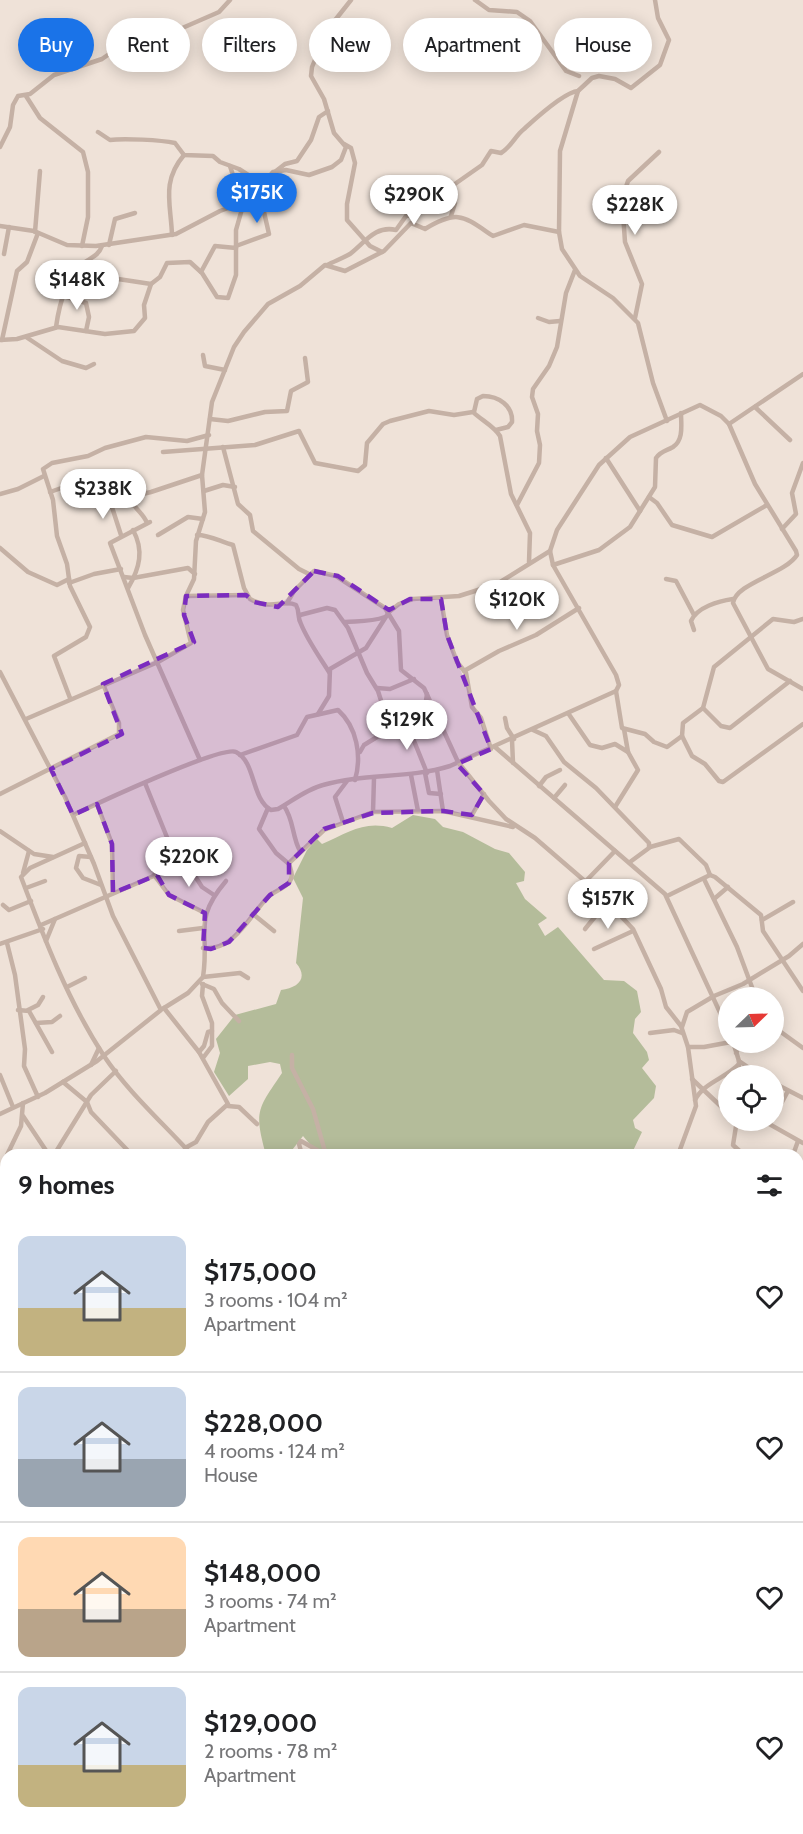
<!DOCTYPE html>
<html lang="en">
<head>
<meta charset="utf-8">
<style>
  body { margin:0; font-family:Cabin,sans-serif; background:#f2f2f2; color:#202124; height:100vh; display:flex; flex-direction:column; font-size:22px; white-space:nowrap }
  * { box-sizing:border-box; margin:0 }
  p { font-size:20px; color:#757577 }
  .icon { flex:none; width:33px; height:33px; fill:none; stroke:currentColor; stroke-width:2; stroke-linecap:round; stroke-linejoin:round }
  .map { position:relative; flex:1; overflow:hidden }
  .drawer { position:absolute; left:0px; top:1149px; width:804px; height:686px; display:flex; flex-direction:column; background:#fff; border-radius:18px 18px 0 0; box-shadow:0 3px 15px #0003 }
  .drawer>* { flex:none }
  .guide { position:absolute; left:18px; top:18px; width:768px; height:54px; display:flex; gap:12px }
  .needle { width:39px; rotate:67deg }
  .buttons { position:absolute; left:718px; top:987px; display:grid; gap:12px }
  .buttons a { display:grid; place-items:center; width:66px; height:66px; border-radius:50%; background:#fff; box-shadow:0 3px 15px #0003; font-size:30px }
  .price { position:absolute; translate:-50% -51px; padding:0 14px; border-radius:21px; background:#fff; color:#222; font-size:20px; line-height:39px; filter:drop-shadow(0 2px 3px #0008) }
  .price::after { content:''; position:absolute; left:50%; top:36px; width:18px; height:14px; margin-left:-9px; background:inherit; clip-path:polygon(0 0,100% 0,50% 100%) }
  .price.selected { background:#1a73e8; color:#fff }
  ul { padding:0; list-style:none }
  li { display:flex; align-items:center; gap:18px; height:150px; padding:0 18px }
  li+li { border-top:2px solid #e0e0e0 }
  li span { display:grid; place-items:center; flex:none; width:168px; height:120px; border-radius:12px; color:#555 }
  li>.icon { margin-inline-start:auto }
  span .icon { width:72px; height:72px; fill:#fffc; stroke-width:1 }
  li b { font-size:26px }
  h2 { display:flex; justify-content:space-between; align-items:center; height:72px; padding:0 18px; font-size:26px }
  .tag { padding:0 21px; border-radius:27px; background:#fff; box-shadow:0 3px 15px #0003; font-size:21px; line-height:54px }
  .tag.selected { background:#1a73e8; color:#fff }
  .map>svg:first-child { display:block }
  .green { fill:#b4bc9a }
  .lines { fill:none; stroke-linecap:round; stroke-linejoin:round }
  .stream { stroke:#7aa9a7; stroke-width:1.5 }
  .minor { stroke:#c5b1a5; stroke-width:4.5 }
  .tertiary { stroke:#c5b1a5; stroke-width:5 }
  .trunk { stroke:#62504b; stroke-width:8 }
  .marked { fill:#7b2cbf; fill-opacity:0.2; stroke:#7b2cbf; stroke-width:4.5; stroke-dasharray:12 8; stroke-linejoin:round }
</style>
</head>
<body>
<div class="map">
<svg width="803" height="1834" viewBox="0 0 803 1834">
  <rect width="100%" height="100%" fill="#efe2d8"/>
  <path class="green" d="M413,815L435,819L443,827L463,832L495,849L509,853L525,872L524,881L516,883L525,899L547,918L538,924L545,936L558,927L604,980L624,981L637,991L641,1012L635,1019L633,1033L647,1052L649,1060L642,1068L656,1086L654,1098L633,1120L635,1128L642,1132L631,1155H319L303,1136L289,1154L266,1155C254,1111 257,1110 282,1073L280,1064L270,1062L248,1066V1079L229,1096L214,1072L220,1053L216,1039L235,1015L276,1004L281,990C298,988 309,978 296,963L303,898L293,878L307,850L317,839L322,844C348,833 364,820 392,828Z"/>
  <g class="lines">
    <polyline class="stream" points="603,1828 607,1832"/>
    <g class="minor">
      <polyline points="475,0 489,10 517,12 530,21 566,71 579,76"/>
      <polyline points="655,0 658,18 669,40 660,65 631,88 615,79 599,76 592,78 578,91 560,151 559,232 562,249 580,276 613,298 638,323 653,383 667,421"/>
      <polyline points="26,96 40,118 83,152 88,172 88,217 82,246"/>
      <path d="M98,132L110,140C123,138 161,140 175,143L184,155L213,156L220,162L239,169L256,180L261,187"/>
      <polyline points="344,144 351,148 355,163 347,204 347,220 370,246 382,252"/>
      <polyline points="0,147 10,127 13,105 18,96 30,94 54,75 102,59 122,45 173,39 180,29 219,12 230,0"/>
      <polyline points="230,166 242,203"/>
      <polyline points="276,171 285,164 297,161 311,140 319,117 328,111"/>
      <path d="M451,216L455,203L450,188L452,186L482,165L491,151L501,153C512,146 515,136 524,129C535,119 564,92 578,91"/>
      <polyline points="0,226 34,231 67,245 96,246 176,234 220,211 249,200 273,172 286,170 309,175 332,167 341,160 346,147 334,133 324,99 311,76 312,67 328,29 351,0"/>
      <polyline points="35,232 40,171"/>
      <path d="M172,235C171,204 161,182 184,155"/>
      <polyline points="109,245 115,219 135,213"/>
      <polyline points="236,246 269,234 259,190"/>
      <polyline points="4,254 9,227"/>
      <path d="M327,265C335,261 343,258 350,254C365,242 376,225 396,230L406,216L413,215V210L427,208L431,201L451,191"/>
      <polyline points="78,269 105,277 151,284 160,277 167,263 190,262 202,273 217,297 228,298 236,275 236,230 244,202"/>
      <polyline points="201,272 215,246 236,248"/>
      <polyline points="64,296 86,303 89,317 86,331"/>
      <polyline points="538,318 549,322 560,321"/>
      <polyline points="635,318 642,284 625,242 622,199 628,181 659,152"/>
      <path d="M56,327C59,306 65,280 81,265C89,258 98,257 102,246"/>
      <polyline points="26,337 62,361 86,368 94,364"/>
      <polyline points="0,340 17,339 58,327 105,334 134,331 145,318 144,305 151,284"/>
      <polyline points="2,340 17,271 27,262 38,233"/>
      <polyline points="203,355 205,366 225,370"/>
      <polyline points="755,407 790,440"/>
      <path d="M474,412L477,399L483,396C499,396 513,406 512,422L508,427L496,430"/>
      <polyline points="210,419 228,421 265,412 287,411 291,391 308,382 305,358"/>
      <polyline points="729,424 803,374"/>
      <polyline points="223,447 238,504 250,515 253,531 299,569 309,574"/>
      <path d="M163,452L255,445L299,431L315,463L358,471L365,465L367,443L383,424L390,421L429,411L454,415L473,412C481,420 494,426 500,436L511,494L530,533L529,562"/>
      <polyline points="606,458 640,511"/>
      <polyline points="115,477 118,499"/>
      <polyline points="204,491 223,485 235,487"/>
      <polyline points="50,492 90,478"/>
      <polyline points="0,494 18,489 44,476"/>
      <path d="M130,496C132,508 143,512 147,523"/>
      <polyline points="649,497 657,503 672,525 712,537 767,505"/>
      <polyline points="110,501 121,535"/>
      <polyline points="100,504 151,492 202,475"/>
      <polyline points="517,505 539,463 540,445 537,431 538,414 532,397 533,389 549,366 557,347 566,293 575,270"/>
      <polyline points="150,522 110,543 145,635 200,760"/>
      <polyline points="782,529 796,514 792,493 803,463"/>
      <polyline points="158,535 188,517 203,519"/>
      <path d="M197,535C210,535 221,542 233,545L244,588L250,599C271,611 283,599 296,605C300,612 297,617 301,624C308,641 319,656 329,672"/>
      <polyline points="0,548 28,572 57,585 69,579"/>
      <path d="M553,565L599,550L630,527L655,487L656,458C661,451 666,451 673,447C684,440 681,424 681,413"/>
      <polyline points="124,577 133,578 188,568 195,574"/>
      <polyline points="666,579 676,581 694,615"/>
      <polyline points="69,583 94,574 121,569"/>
      <path d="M128,588C140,568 144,550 133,530"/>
      <polyline points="186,596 246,595"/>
      <polyline points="441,599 447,635 457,662 466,673 472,707 481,718 491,749"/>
      <polyline points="287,603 294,591 314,571 336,576 385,608 399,631 401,670 424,688 458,762 489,801 506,819 535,838 601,895 633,929 661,989 666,1007 681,1026 688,1047 696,1106 678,1155"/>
      <polyline points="300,615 327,608 335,610 348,628 367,673 378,691 390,729 364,745 360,752"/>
      <path d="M345,622C360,621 371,622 385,617"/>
      <path d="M694,630L691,621C697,607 719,601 733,599"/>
      <polyline points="464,671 499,651 536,635 579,608"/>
      <polyline points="0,672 65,797 94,864 113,916 161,1010 97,1061 45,1093 0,1114"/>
      <polyline points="377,688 390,689 414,679"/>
      <polyline points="616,691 622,728 645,734 654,742 667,747 682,736 683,723 703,708 714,667 773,619 794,622 803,619"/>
      <polyline points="70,698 54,656 86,637 90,627 70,586 67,564 57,536 53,500 43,469 52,463 88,456 105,448 146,437 187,441 209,435"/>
      <polyline points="703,708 721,726 730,728 790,681"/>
      <polyline points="568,713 590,745 602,748 615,744 628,752"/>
      <polyline points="318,714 329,696 330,669 366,648 389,612 399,604 413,599 459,596 497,584 550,551"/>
      <polyline points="505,718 507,728 514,739"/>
      <path d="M26,719L158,662L191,643L183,610L186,596L194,579L196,541L205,512L202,475L212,402L234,347L244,332L268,304L300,286L325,265L345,271L384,251L411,223L425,229C458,209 463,216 493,236L524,225L559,232"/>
      <polyline points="533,730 546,736 564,762 596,788 649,843 649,848 630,862"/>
      <polyline points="389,731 423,720 427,694"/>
      <polyline points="386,734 412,736 427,773"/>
      <polyline points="682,736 692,756 705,764 719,781 723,782 803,724"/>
      <polyline points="512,740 513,763"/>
      <polyline points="495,747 665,894 729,1032"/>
      <path d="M240,755L297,735L307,717L338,710C357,727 362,756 355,780"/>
      <polyline points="437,770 443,811"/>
      <polyline points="425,773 429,793 441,794"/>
      <polyline points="411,775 418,811"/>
      <polyline points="539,786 546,777 560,770"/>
      <polyline points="0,794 119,734 119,723 103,684"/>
      <polyline points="554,798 565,785"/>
      <polyline points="97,804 112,844 113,893"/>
      <path d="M284,806C294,820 292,837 300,851"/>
      <polyline points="615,807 638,770 628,752 624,729"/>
      <polyline points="268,808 259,829 276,853 289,864"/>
      <polyline points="373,812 443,811 513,827"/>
      <path d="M73,815C94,805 222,745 236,752C256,762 251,799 271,810L278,809C292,801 307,789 323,785C364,773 409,779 450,766L616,691L619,685L616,675L553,565L550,551L557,530L599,465L630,437L700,405L721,416L729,424L755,484L796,551L797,555C785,574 736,583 733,603L768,669L803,689"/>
      <polyline points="472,815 484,794"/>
      <polyline points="343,822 335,797 347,781"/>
      <polyline points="0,831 34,854 53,857"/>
      <path d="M85,843L30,868L21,877C44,938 68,1001 104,1056C128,1092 163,1123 192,1155"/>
      <polyline points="650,847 679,839 706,865 710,875"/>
      <polyline points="91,857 79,856 76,868 83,878 101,885"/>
      <polyline points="177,862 195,876 202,887 214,895"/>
      <polyline points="23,873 29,851"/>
      <polyline points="154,875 169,895 205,913"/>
      <polyline points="704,879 737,947 756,998"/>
      <polyline points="584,883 615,851"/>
      <polyline points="26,888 45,881"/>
      <polyline points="667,896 710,875 715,877 761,915 763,931 803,991"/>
      <polyline points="714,899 728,887"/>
      <polyline points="3,905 9,910 31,901"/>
      <polyline points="253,914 274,931"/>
      <polyline points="762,920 793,902"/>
      <polyline points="41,925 165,871 177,862 145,783"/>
      <polyline points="585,929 607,902"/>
      <polyline points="179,931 203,928"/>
      <polyline points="46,941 55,919"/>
      <polyline points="7,943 15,975 25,1049 24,1066 38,1097"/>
      <polyline points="0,944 43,929"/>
      <path d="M203,948C234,951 249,917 267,898C273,891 285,889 290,881C294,875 290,869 289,863L324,830L373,812L374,778"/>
      <polyline points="594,949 633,931"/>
      <polyline points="203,977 240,973 248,978"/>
      <polyline points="202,984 214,989 222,1003 239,1021"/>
      <polyline points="67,987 85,978"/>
      <polyline points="164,1008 199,1052 228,1104 208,1122 196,1142 185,1148"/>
      <path d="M164,1008L188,993L203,977C210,932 192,921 226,881"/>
      <polyline points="18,1010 29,1011 52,1052"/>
      <polyline points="28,1010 38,1005 43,997"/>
      <polyline points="36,1023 52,1022 60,1016"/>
      <polyline points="682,1027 687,1012 714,996 743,984 789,956 803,944"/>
      <polyline points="774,1027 803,1048"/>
      <polyline points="650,1033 674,1030 682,1033"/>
      <polyline points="733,1042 739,1061 739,1076"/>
      <polyline points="688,1047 704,1047 731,1042"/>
      <polyline points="199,1052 204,1046 208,1032 212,1031"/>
      <polyline points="736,1053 741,1042"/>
      <polyline points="292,1055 292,1068 313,1109 326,1155"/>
      <polyline points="203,1058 212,1046 212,1023 202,996 203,984"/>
      <polyline points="739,1061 761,1076"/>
      <polyline points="91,1065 99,1048"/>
      <polyline points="0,1075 13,1107"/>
      <polyline points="692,1079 729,1114"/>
      <polyline points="63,1082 87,1102 91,1112 132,1155"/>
      <polyline points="774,1083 803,1098"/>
      <path d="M695,1100C703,1083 726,1078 739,1064"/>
      <polyline points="228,1106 239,1107 257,1124"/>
      <polyline points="23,1116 49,1155"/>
      <polyline points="774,1117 788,1091"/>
      <polyline points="737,1120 733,1145 744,1155"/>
      <polyline points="762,1120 803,1143"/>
      <polyline points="7,1155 21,1126 23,1103"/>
      <polyline points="54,1155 91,1095 116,1071"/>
      <polyline points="302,1155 299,1144 301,1141 326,1155"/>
      <polyline points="793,1155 798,1141"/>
      <polyline points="798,1187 803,1178"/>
      <polyline points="0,1188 6,1159"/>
      <polyline points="0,1203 6,1197"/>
      <polyline points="0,1217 6,1221"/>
      <polyline points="798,1236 803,1238"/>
      <polyline points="798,1276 803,1279"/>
      <polyline points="0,1315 6,1318"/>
      <polyline points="798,1315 803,1318"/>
      <polyline points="798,1361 803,1364"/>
      <polyline points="798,1378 803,1375"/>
      <polyline points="0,1424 6,1428"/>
      <polyline points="0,1443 6,1444"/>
      <polyline points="798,1444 803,1444"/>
      <polyline points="0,1510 6,1510"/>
      <polyline points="0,1527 6,1528"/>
      <polyline points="0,1541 6,1542"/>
      <polyline points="798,1632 803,1615"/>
      <polyline points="798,1644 803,1644"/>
      <polyline points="0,1650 6,1652"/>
      <polyline points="1,1679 6,1680"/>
      <polyline points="0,1702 6,1705"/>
      <polyline points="798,1706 803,1703"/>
      <polyline points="0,1756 6,1756"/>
      <polyline points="798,1779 803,1777"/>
      <polyline points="0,1789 6,1789"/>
      <polyline points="0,1817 6,1818"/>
      <polyline points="70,1828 110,1834"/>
      <polyline points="306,1828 316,1834"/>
      <polyline points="508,1828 515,1834"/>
      <polyline points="640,1829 640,1828"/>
      <polyline points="148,1834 148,1828"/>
      <polyline points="175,1834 176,1828"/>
      <polyline points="381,1834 385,1828"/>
      <polyline points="761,1834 762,1828"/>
    </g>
    <g class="tertiary">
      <polyline points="0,1725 6,1726"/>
      <polyline points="346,1828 355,1834"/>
    </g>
    <g class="trunk">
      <polyline points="0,1555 6,1556"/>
      <polyline points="794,1828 803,1832"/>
    </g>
  </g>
  <path class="marked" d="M314,571L338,576L389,610L410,599H441L447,635L491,749L457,764L484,794L472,815L443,811L373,813L324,829L289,863V883L270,895L229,942L211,949L203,948L205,913L169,895L157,875L113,893L112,844L97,804L73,815L51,769L122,734L103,684L194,642L184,615L186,596L246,595L254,602L278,607Z"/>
</svg>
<div class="buttons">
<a><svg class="needle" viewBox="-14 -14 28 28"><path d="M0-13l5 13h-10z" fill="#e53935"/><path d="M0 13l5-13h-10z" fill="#757577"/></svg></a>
<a><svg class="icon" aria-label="locate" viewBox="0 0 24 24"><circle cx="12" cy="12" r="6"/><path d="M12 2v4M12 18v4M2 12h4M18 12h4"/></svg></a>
</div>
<b class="price selected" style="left:257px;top:224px">$175K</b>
<b class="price" style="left:414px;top:226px">$290K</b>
<b class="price" style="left:635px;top:236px">$228K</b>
<b class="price" style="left:77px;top:311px">$148K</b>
<b class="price" style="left:103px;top:520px">$238K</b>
<b class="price" style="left:517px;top:631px">$120K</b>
<b class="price" style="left:407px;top:751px">$129K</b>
<b class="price" style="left:189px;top:888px">$220K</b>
<b class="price" style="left:608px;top:930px">$157K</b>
<div class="guide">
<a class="tag selected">Buy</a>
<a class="tag">Rent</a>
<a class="tag">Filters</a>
<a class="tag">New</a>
<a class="tag">Apartment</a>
<a class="tag">House</a>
</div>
<section class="drawer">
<h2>9 homes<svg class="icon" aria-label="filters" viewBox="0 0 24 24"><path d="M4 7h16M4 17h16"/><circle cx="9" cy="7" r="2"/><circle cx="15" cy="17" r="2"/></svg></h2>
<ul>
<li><span style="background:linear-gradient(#c9d6e8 60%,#c2b280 0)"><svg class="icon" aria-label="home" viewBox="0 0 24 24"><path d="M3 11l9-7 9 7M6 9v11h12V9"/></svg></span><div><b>$175,000</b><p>3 rooms · 104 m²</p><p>Apartment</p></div><svg class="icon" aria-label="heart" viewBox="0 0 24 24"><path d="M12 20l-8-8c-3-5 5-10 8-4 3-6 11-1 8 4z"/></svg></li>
<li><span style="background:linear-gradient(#c9d6e8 60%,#9aa5b1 0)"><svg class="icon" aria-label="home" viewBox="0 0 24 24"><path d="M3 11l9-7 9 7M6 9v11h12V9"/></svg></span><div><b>$228,000</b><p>4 rooms · 124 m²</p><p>House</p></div><svg class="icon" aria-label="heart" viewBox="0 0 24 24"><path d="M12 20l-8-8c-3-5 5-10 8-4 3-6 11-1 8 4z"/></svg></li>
<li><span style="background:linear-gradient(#ffd9b3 60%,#b9a48a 0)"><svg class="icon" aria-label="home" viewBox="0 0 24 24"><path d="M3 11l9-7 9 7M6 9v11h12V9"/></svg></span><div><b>$148,000</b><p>3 rooms · 74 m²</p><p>Apartment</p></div><svg class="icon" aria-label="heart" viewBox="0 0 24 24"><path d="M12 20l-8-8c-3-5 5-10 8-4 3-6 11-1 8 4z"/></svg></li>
<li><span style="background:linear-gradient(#c9d6e8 65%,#c2b280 0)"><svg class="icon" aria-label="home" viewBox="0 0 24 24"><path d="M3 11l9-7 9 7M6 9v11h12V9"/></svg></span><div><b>$129,000</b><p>2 rooms · 78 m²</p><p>Apartment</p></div><svg class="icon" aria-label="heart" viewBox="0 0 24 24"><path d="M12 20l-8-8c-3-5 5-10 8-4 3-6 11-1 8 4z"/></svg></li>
</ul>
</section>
</div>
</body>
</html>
